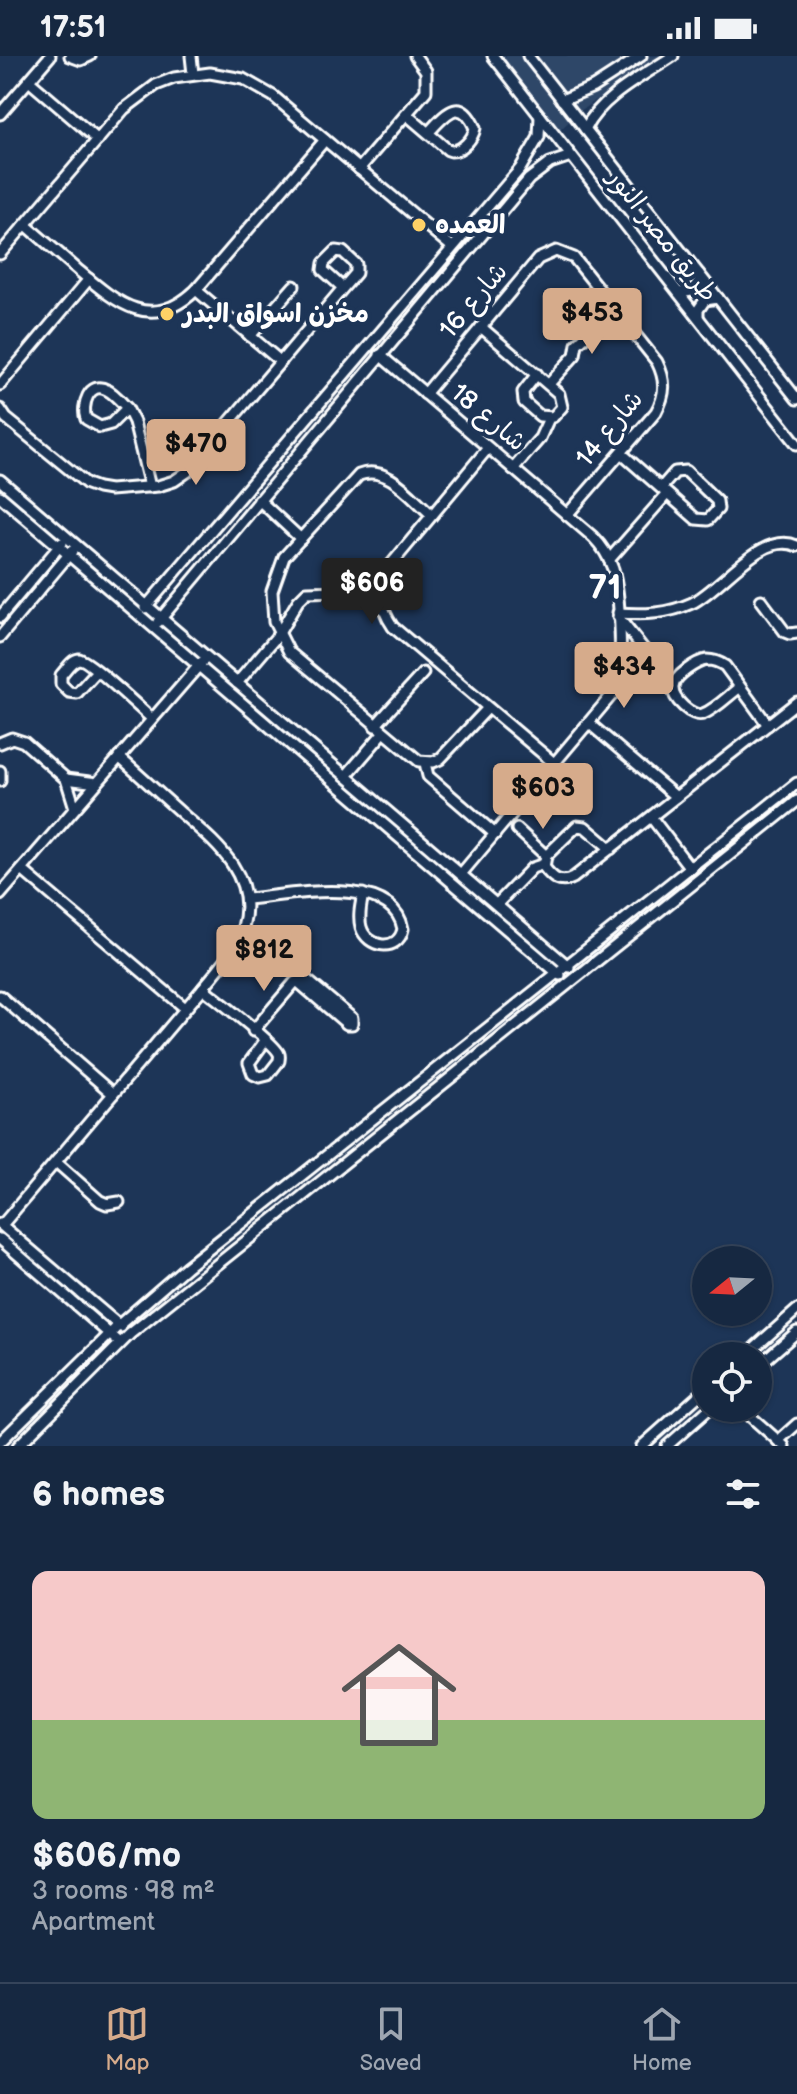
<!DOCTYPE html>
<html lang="en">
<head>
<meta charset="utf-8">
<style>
  body { margin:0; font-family:"Balsamiq Sans","Playpen Sans Arabic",sans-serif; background:#23344c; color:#f1f3f6; height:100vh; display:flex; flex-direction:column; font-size:30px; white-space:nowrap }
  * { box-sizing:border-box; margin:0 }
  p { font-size:26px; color:#9ea6b1 }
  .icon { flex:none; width:44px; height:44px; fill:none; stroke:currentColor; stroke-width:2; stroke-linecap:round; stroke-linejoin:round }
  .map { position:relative; height:1390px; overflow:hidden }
  .sheet { display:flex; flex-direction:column; background:#162841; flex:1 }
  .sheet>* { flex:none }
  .needle { width:52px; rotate:252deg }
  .buttons { position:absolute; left:692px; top:1190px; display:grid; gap:16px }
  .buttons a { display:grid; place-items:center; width:80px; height:80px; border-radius:50%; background:#162841; box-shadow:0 2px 6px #0004,0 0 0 2px #35445a; font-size:40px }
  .price { position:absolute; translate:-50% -68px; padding:0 18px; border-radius:8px; background:#d6ab8b; color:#111; font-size:26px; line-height:52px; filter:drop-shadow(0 2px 4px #0008) }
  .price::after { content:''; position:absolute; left:50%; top:48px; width:24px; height:18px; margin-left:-12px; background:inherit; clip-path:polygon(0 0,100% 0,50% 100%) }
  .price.selected { background:#222; color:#fff }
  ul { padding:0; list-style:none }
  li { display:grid; align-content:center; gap:16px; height:424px; padding:0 32px }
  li+li { border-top:2px solid #35445a }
  li span { display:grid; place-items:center; height:248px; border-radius:16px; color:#555 }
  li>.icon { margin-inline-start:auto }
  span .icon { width:144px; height:144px; fill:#fffc; stroke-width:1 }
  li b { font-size:34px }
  h2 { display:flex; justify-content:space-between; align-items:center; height:96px; padding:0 32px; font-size:34px }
  .status { display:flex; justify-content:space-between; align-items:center; height:56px; padding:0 40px; background:#162841; direction:ltr }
  .status svg { height:22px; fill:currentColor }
  .tab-bar { display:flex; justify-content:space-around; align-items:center; height:112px; border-top:2px solid #35445a; background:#162841; font-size:22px; color:#9ea6b1 }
  .tab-bar a { display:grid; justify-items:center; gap:4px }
  .tab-bar .selected { color:#d6ab8b }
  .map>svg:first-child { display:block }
  .built { fill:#2f4668 }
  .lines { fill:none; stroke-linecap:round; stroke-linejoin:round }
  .minor-casing { stroke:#fff; stroke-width:15 }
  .minor { stroke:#1d3557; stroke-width:9 }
  .poi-dot { fill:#ffd166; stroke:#1d3557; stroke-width:3 }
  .labels { text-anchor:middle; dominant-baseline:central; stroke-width:8; stroke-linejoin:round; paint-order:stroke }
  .poi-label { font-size:26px; font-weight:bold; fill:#fff; stroke:#1d3557; text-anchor:start }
  .street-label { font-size:26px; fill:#fff; stroke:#1d3557 }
  .district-label { font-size:34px; font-weight:bold; fill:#fff; stroke:#1d3557 }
</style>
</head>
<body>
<div class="status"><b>17:51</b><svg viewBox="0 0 49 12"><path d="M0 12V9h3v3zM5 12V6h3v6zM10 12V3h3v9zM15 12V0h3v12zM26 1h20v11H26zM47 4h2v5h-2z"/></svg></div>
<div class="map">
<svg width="797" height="1390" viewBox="0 0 797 1390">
  <rect width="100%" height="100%" fill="#1d3557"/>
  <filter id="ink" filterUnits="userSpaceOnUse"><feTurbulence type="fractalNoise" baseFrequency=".0125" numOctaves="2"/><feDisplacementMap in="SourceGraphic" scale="16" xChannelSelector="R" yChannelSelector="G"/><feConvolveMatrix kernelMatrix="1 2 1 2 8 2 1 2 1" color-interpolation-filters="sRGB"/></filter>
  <g filter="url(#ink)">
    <polygon class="built" points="498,0 661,0 580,55 560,74"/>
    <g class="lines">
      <defs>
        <g id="minor">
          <polyline points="70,0 81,4 90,0"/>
          <polyline points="191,0 193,18"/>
          <polyline points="493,0 797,388"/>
          <polyline points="528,0 797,343"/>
          <polyline points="29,25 98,84"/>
          <polyline points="562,44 593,31 641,0"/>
          <polyline points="0,58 50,0"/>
          <path d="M407,59L448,94L451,95C462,95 473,83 475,72C460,38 445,59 428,77"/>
          <path d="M585,73C602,40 643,20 673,0"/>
          <polyline points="359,113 426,35 426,15 415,0"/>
          <path d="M26,169C43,184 61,199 78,214C117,247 151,277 196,234L325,84"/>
          <polyline points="0,198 124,53 156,29 174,22 210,17 243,23 273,40 452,191"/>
          <polyline points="196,234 281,306"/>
          <polyline points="679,237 692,235 699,225 699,218"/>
          <polyline points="698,261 698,254 705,244 718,242"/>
          <polyline points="481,271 559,338 562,351 553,361 540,360 524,346 523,336 537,318"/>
          <polyline points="250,280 294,230"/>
          <path d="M380,299L593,481C602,490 609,501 613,513C620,538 624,611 616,634L461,818"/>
          <polyline points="549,328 575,299 577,288 615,253"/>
          <polyline points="0,329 89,223"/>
          <path d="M425,338L538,203L556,195L574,202L657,306C666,324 666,338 656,356L567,459"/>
          <path d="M127,352C121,346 114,337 107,334C89,324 81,350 86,363L100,371L111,368L127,352L134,366L150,431"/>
          <polyline points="0,353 6,362 87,428 98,432 110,434 158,430 174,425 187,416 343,232 356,217 356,208 343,196 336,195 324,207 323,214 343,232"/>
          <path d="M488,392L389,511C377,532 379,551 393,571L555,708"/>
          <polyline points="621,397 696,463 708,464 718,453 717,445 686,415 675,416 661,432"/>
          <polyline points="513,413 540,382 549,362"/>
          <polyline points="0,424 569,911"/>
          <polyline points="0,440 560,919"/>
          <polyline points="259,444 301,483"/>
          <path d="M432,459C412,442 388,408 359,419L284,501L272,535L274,566L289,596L419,705L433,706L440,703L488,652"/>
          <polyline points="609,504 667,438"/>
          <polyline points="761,544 785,576 790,578 797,577"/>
          <polyline points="145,552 520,113 539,81 540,60"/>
          <path d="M618,557C644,559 668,558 692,547C723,532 761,474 797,490"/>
          <polyline points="0,561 62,487"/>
          <polyline points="618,561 673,630"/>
          <polyline points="158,566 529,123 550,107 571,100"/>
          <polyline points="0,581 72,495"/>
          <path d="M97,615L77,637L69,636L61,628V619C66,614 71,604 79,603C88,603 142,654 152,663"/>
          <polyline points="237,627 278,579 298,545 307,536 340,535 380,539"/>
          <path d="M740,631C729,639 716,653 703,658C692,662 672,643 673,631C674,620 697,605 707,604C714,604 719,606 725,610L768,669"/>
          <polyline points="590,668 676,741"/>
          <polyline points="375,670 423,617"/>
          <polyline points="0,687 12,682 24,686 66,723 75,752"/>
          <polyline points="425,707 428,720 495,778"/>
          <polyline points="0,715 0,725"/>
          <polyline points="346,720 383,677"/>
          <polyline points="66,723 97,727"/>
          <polyline points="651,761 690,812"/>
          <polyline points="517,773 546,800"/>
          <path d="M611,793L585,771L577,770L546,800L544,811C552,822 560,829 573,822L797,646"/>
          <polyline points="22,814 185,952"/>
          <polyline points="0,839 202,606"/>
          <path d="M246,843C286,840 393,816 403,873C398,897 367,892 361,871C358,860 361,848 363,838"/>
          <polyline points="497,848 532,812 544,808"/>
          <path d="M203,932C215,942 276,988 279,998C280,1000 279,1003 279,1005L268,1019L260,1021L253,1018L249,1007L265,985"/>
          <polyline points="0,940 113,1038"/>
          <path d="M253,975L295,926C299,923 303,923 308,925L352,962V968H347L297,925"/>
          <polyline points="56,1106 100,1145 107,1148 119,1146"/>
          <polyline points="0,1168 121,1271"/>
          <path d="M2,1169L203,932C218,913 236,895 243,871C258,818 213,785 179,755C159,737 139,719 119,701"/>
          <polyline points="0,1183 120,1287"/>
          <polyline points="745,1300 797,1254"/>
          <polyline points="758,1310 797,1276"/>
          <polyline points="741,1352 784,1390"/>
          <polyline points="778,1385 797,1368"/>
          <polyline points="0,1386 119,1269 186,1211 797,727"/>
          <polyline points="18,1390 130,1278 797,745"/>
          <polyline points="642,1390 706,1333"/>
          <polyline points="667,1390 710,1352"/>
        </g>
      </defs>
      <use href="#minor" class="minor-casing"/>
      <use href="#minor" class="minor"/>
    </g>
  </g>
  <g class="poi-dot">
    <circle cx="419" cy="169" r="8"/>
    <circle cx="167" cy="258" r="8"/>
  </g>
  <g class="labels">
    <g class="poi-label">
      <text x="435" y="169">العمده</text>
      <text x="183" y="258">مخزن اسواق البدر</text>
    </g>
    <g class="street-label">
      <text transform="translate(662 180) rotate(52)">طريق مصر النور</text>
      <text transform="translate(474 245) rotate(-50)">شارع 16</text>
      <text transform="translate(488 362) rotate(40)">شارع 18</text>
      <text transform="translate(610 373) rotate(-51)">شارع 14</text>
    </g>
    <g class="district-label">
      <text x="605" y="531">71</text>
    </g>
  </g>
</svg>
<div class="buttons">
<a><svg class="needle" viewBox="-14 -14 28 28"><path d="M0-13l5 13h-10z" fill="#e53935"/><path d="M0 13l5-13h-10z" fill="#9ea6b1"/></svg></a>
<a><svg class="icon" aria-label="locate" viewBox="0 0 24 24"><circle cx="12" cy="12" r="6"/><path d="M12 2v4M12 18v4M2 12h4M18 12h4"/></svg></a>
</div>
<b class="price" style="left:592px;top:300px">$453</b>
<b class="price" style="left:196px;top:431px">$470</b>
<b class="price selected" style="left:372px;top:570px">$606</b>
<b class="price" style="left:624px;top:654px">$434</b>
<b class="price" style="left:543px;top:775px">$603</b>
<b class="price" style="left:264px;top:937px">$812</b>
</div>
<section class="sheet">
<h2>6 homes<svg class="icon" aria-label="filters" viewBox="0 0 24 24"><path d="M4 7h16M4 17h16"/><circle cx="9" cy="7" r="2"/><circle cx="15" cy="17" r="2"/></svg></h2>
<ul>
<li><span style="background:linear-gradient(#f6c9c9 60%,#8fb573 0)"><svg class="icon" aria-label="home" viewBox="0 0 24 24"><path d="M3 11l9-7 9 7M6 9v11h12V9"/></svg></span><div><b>$606/mo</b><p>3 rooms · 98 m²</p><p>Apartment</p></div></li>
</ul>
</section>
<nav class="tab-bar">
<a class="selected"><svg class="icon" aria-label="map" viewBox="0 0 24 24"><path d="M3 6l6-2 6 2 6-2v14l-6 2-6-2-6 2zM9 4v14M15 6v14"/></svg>Map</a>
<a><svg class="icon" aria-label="saved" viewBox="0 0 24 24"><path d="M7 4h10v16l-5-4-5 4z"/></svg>Saved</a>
<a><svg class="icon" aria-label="home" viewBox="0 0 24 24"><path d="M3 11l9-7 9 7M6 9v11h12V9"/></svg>Home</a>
</nav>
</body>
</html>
